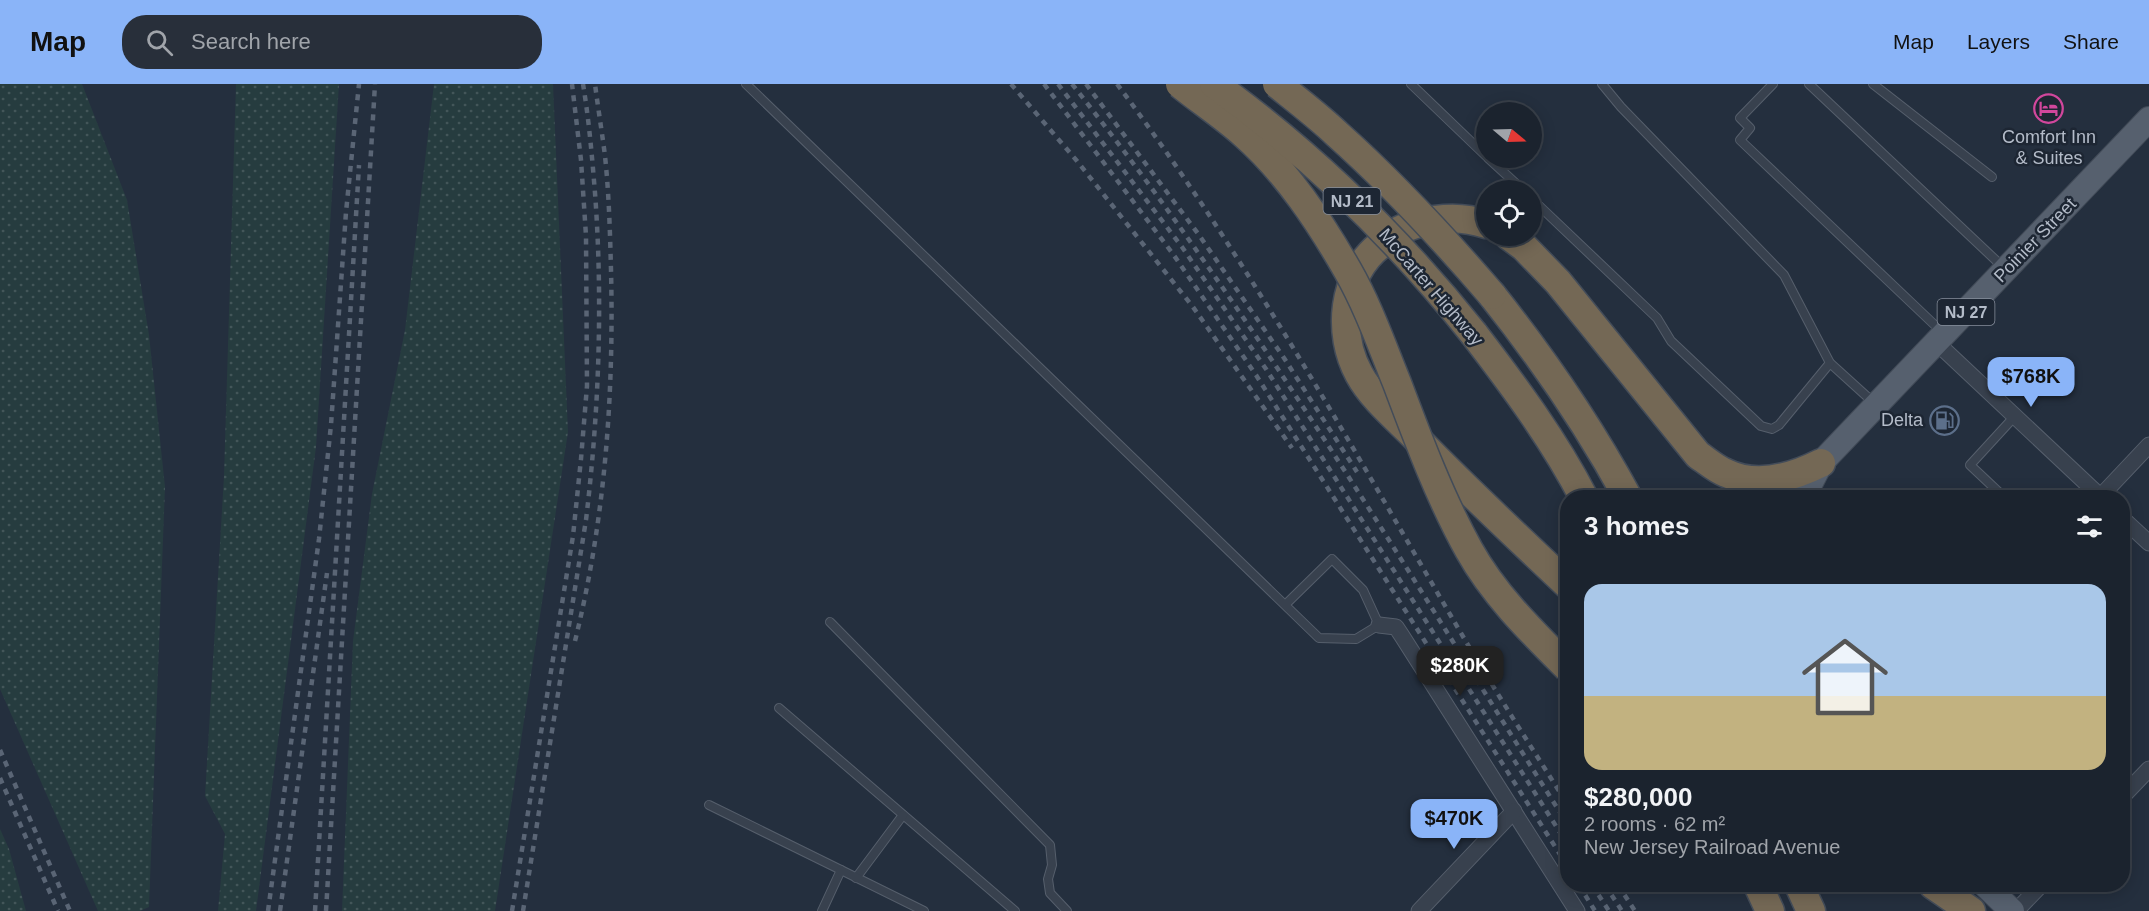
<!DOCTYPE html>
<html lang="en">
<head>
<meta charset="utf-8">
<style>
  body { margin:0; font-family:Arial,sans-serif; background:#282f3a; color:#f1f3f6; height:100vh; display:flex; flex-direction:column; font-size:22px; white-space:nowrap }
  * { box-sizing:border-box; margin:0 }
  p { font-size:20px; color:#a0a4aa }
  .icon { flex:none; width:33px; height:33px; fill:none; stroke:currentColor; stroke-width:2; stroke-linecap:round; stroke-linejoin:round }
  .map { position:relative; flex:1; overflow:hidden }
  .side { position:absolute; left:1560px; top:406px; width:570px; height:402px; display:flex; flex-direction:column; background:#1b232e; border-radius:24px; box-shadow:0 3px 15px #0003,0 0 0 2px #39404a }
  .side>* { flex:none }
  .needle { width:39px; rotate:109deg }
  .controls { position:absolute; left:1476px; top:18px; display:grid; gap:12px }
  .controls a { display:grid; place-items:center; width:66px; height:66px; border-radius:50%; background:#1b232e; box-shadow:0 3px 15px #0003,0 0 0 2px #39404a; font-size:30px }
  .price { position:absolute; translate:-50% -51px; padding:0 14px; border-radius:12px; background:#8ab4f8; color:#111; font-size:20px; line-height:39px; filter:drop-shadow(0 2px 3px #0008) }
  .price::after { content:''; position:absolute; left:50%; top:36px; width:18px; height:14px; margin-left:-9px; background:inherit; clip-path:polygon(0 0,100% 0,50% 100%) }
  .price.on { background:#222; color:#fff }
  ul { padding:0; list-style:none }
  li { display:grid; align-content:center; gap:12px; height:318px; padding:0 24px }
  li span { display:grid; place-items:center; height:186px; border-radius:18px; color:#555 }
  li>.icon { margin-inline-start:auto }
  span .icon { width:108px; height:108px; fill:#fffc; stroke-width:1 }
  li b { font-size:26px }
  h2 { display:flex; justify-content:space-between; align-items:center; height:72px; padding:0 24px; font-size:26px }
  header { display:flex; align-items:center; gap:36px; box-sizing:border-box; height:84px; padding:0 30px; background:#8ab4f8; color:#111 }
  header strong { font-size:28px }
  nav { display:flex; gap:33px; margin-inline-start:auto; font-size:21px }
  .search { width:420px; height:54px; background:#282f3a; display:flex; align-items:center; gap:15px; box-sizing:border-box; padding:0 21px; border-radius:24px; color:#a0a4aa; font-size:22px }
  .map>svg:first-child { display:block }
  .grass { fill:url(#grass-dots) }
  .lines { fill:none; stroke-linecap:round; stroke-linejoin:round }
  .service-casing { stroke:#565f6c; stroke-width:10 }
  .minor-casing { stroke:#565f6c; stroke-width:17 }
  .primary-casing { stroke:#414a57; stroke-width:26 }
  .motorway-casing { stroke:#434c59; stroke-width:31 }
  .service { stroke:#38414e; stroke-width:8 }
  .minor { stroke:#38414e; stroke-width:15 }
  .primary { stroke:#56606e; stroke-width:24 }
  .motorway { stroke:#746855; stroke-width:28 }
  .rail { stroke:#5a6575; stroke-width:4.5; stroke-dasharray:6 6; stroke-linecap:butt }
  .motorway-bridge-casing { stroke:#434c59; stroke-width:31; stroke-linecap:butt }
  .motorway-bridge { stroke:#746855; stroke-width:28 }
  .labels { text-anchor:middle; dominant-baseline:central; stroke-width:5; stroke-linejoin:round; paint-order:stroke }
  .shield { fill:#1d2633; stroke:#878f9c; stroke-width:1.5 }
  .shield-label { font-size:16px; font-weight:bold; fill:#b4bcc9 }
  .poi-label { font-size:18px; fill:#b4bcc9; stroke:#1d2633 }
  .street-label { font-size:18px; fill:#b4bcc9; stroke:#1d2633 }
</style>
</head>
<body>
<header>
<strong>Map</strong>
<div class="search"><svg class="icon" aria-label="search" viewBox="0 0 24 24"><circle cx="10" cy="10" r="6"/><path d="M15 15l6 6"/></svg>Search here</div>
<nav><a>Map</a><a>Layers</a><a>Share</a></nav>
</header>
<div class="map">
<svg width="2149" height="827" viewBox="0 0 2149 827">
  <defs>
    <pattern id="grass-dots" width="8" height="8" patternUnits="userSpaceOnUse" patternTransform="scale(1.5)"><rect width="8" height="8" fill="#263c3f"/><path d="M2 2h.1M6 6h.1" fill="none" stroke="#435659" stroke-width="1.8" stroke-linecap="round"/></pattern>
  </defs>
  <rect width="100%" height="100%" fill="#242f3e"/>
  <g class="grass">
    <polygon points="0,0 82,0 127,116 149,251 165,403 149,823 140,827 98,827 0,605"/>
    <polygon points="236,0 339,0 316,363 256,827 218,827 225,750 205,712 224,392"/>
    <polygon points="434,0 553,0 568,348 495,827 342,827 353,557 372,410 405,246"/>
    <polygon points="0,745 9,765 26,827 0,827"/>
  </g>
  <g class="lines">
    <defs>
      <g id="service">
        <polyline points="746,0 1319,554 1356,555 1379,541 1363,506 1332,475 1285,521"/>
        <polyline points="1411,0 1486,72"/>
        <polyline points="1602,0 1621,23 1784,191 1830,279 1873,318"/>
        <polyline points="1773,0 1740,34 1750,44 1740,56 1941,247"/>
        <polyline points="1809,0 2003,183"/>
        <polyline points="1873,0 1992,93"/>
        <polyline points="1488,74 1523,106"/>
        <polyline points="1532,115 1657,234 1671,257 1761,342 1772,345 1779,341 1830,279"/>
        <polyline points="2005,414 1970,381 2015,332"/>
        <polyline points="830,538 1050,761 1052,781 1048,795 1050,809 1067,827"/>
        <polyline points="779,624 1015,827"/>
        <polyline points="709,721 841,786"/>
        <polyline points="856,794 903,731"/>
        <polyline points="822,827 841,786 924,827"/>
      </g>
      <g id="minor">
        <polyline points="1937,259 2102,414"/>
        <polyline points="2099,414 2149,361"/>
        <polyline points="2122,434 2149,459"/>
        <polyline points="1379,541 1396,543 1402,552 1577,827"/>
        <polyline points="2122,713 2149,685"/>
        <polyline points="1419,827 1514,727"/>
        <polyline points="2016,827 2041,801"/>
      </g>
      <g id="primary">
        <polyline points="1803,414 1821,379 2149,35"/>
        <polyline points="1985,801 2012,827"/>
      </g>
      <g id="motorway">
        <path d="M1486,140C1459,131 1429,134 1402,145C1394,148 1387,156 1380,161C1342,191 1337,250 1359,290C1373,316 1400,337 1420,358C1468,407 1518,454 1568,501"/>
        <path d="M1509,152L1524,163L1558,198L1698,371C1707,377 1716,385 1726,389C1757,404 1793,393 1821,379"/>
        <path d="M1492,211C1543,275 1589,342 1628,414"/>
        <path d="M1474,250C1514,302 1554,356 1584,414"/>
        <polyline points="1758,801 1770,827"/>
        <polyline points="1799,801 1811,827"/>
        <polyline points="1933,801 1971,827"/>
      </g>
    </defs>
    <use href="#service" class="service-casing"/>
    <use href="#minor" class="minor-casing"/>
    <use href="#primary" class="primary-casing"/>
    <use href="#motorway" class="motorway-casing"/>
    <use href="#service" class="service"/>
    <use href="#minor" class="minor"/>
    <use href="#primary" class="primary"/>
    <use href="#motorway" class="motorway"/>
    <g class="rail">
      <polyline points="1011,0 1077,77 1193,223 1292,364"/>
      <polyline points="1044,0 1173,170 1256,291 1568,783"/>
      <polyline points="1058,0 1182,163 1266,285 1568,761"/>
      <path d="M1072,0C1257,233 1409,490 1568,741"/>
      <polyline points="1086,0 1199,151 1284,274 1357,388"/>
      <path d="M1117,0C1243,168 1345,351 1451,532C1488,596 1528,658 1568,721"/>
      <path d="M575,557C605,436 614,311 611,186C610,148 609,110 605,72C602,48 598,24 595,0"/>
      <polyline points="0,666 70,827"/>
      <polyline points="0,694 58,827"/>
      <polyline points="1579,801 1595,827"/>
      <polyline points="1592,801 1609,827"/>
      <polyline points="1605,801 1622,827"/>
      <polyline points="1618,801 1635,827"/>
      <polyline points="268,827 319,455 331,341 346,128 359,0"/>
      <polyline points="280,827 327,489"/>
      <polyline points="315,827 359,81"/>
      <polyline points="326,827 375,0"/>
      <polyline points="512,827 573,452 581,375 587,302 586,152 581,76 572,0"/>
      <path d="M523,827L586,436C599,327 603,218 595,109C592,72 589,36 583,0"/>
    </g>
    <defs>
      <g id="motorway-bridge">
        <path d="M1180,0C1201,17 1224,32 1244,50C1287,88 1320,138 1348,187C1368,222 1382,262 1397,299C1418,355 1440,414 1469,466C1494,511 1532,548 1568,584"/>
        <path d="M1214,0C1311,70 1399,156 1474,250"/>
        <path d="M1277,0C1297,16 1318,32 1337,50C1393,100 1443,154 1492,211"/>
      </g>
    </defs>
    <use href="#motorway-bridge" class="motorway-bridge-casing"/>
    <use href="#motorway-bridge" class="motorway-bridge"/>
  </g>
  <defs>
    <symbol id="hotel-ring" viewBox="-11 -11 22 22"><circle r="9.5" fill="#1d2633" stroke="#d1479c" stroke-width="1.5"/><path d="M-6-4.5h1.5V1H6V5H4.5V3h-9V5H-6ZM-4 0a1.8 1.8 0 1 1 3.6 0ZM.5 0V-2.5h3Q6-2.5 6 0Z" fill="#d1479c"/></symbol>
    <symbol id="fuel-ring" viewBox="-11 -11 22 22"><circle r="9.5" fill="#1d2633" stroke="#5c6f8a" stroke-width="1.5"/><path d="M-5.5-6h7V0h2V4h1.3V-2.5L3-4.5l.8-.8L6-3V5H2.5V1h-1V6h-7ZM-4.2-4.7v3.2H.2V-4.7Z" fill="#5c6f8a"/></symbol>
  </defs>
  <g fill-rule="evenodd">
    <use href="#hotel-ring" x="2032" y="8" width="33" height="33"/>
    <use href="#fuel-ring" x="1928" y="320" width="33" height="33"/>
  </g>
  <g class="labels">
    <g class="shield">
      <rect x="1323.5" y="104" width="57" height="26" rx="4.5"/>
      <rect x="1937.5" y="215" width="57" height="26" rx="4.5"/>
    </g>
    <g class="shield-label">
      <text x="1352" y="117">NJ 21</text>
      <text x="1966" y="228">NJ 27</text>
    </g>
    <g class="poi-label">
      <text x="2049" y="53">Comfort Inn<tspan x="2049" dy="21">&amp; Suites</tspan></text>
      <text x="1923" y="336" text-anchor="end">Delta</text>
    </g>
    <g class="street-label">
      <text transform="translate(2035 156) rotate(-46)">Poinier Street</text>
      <text transform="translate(1431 203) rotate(49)">McCarter Highway</text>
    </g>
  </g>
</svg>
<div class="controls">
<a><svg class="needle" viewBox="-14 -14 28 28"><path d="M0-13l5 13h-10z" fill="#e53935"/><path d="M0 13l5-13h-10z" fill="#a0a4aa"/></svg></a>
<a><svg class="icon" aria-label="locate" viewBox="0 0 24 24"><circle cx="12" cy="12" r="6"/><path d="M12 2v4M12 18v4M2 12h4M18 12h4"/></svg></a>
</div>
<b class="price" style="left:2031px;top:324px">$768K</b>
<b class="price on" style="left:1460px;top:613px">$280K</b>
<b class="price" style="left:1454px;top:766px">$470K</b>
<section class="side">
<h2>3 homes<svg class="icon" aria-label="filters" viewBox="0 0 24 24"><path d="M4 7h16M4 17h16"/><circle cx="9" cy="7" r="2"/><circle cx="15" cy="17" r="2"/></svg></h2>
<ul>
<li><span style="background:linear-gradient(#a9c7e8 60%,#c2b280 0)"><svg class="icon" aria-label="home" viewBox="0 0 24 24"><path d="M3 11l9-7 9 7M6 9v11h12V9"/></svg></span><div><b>$280,000</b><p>2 rooms · 62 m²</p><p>New Jersey Railroad Avenue</p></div></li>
</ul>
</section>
</div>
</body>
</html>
